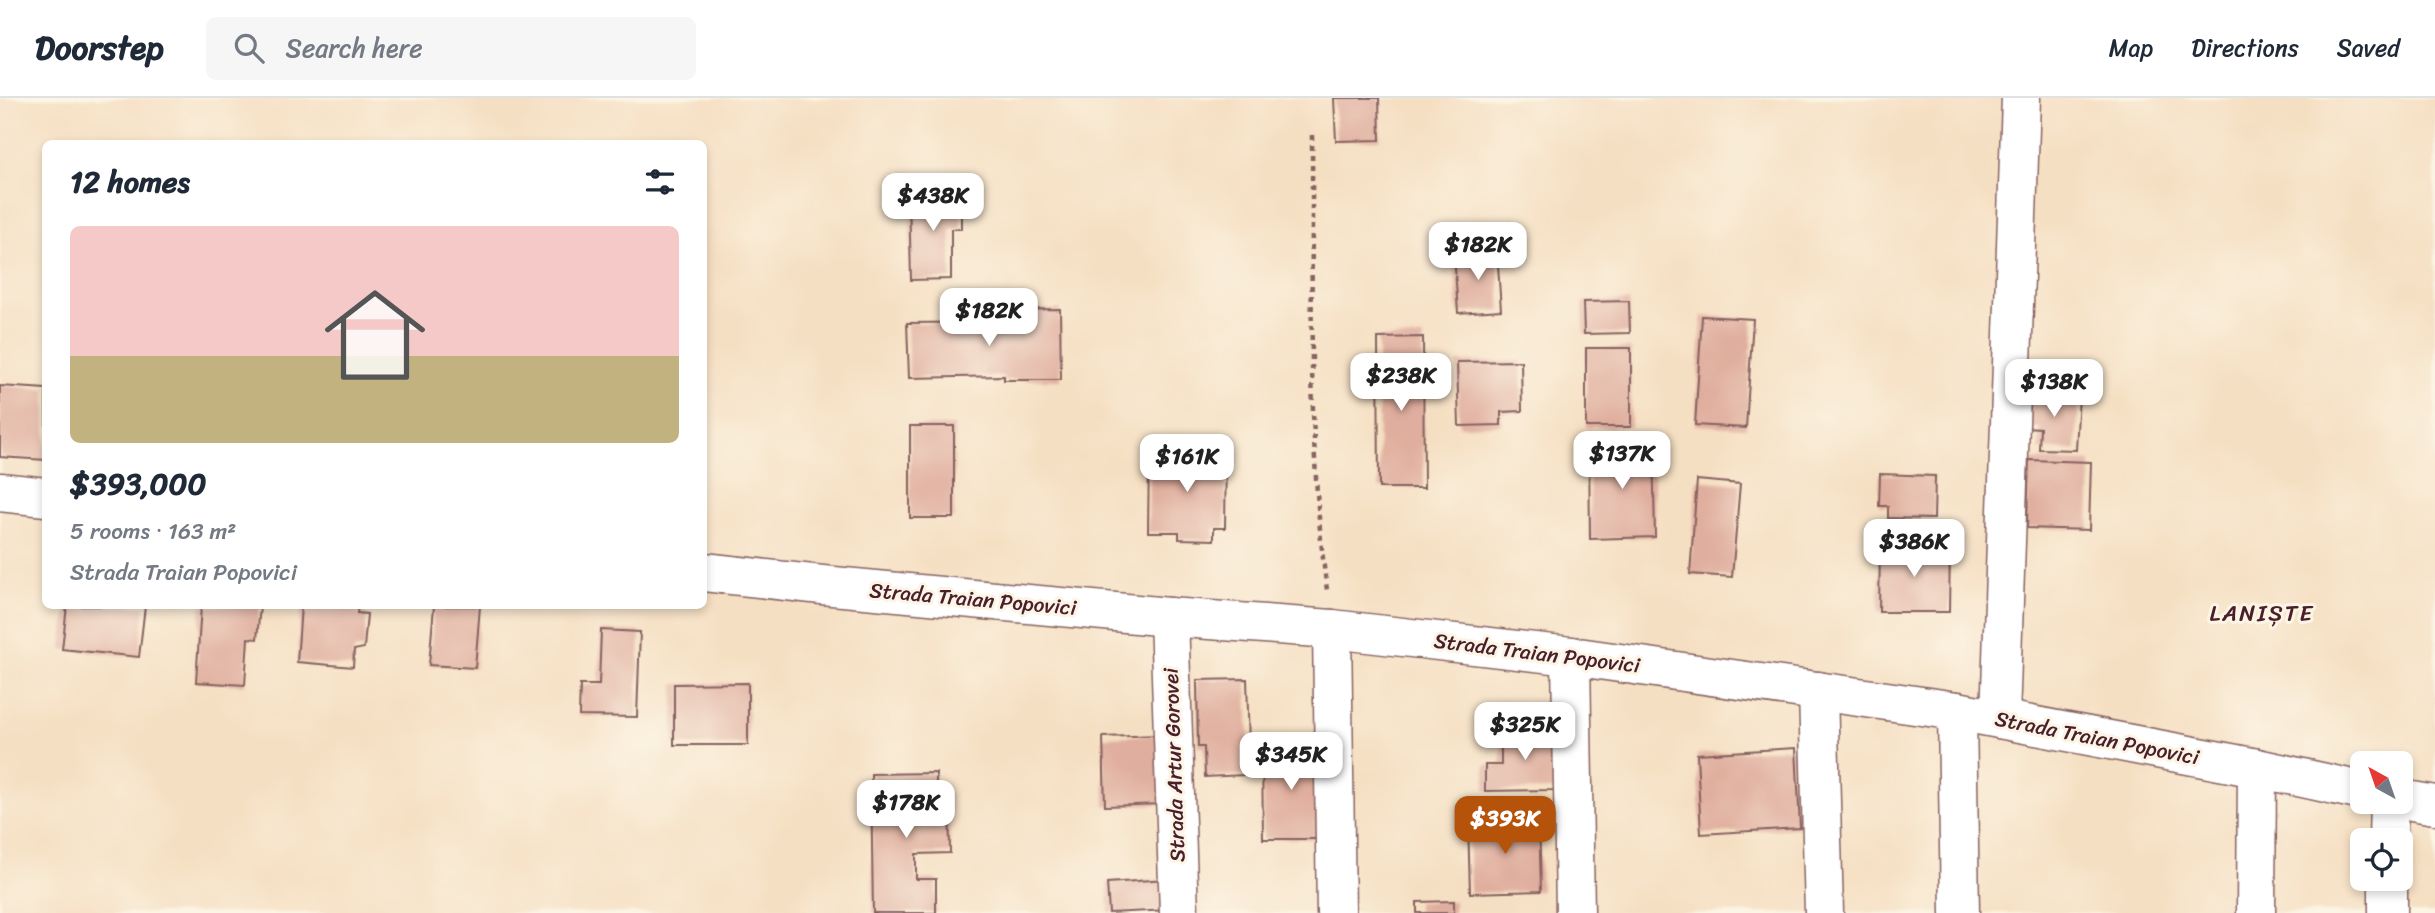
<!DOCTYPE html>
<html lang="en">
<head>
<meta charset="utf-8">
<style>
  body { margin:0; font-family:Sriracha,sans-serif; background:#f6f6f7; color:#1f2937; height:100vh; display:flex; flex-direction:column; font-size:26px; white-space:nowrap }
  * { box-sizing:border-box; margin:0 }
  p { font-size:23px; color:#747a83 }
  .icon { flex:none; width:38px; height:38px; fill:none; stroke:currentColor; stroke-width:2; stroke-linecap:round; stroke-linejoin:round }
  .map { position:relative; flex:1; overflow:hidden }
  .panel { position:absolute; left:42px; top:42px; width:665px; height:469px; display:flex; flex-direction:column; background:#fff; border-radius:10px; box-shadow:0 4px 10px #0003 }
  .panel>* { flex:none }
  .needle { width:46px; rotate:320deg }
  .fabs { position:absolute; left:2350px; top:653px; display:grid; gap:14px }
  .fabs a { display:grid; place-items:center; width:63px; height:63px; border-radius:10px; background:#fff; box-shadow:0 4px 10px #0003; font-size:35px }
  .price { position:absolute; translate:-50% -60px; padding:0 16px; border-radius:14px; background:#fff; color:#222; font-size:23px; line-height:46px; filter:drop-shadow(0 2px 4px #0008) }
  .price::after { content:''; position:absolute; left:50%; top:42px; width:21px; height:16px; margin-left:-10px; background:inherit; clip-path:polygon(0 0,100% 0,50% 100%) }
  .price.selected { background:#b45309; color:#fff }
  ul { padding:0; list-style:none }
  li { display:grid; align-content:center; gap:14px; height:371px; padding:0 28px }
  li span { display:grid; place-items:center; height:217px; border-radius:10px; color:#555 }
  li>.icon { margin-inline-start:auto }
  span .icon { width:126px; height:126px; fill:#fffc; stroke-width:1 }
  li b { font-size:30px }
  h2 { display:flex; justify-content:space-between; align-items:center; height:84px; padding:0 28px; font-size:30px }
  header { display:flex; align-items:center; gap:42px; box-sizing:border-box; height:98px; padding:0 35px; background:#fff; border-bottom:2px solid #e0e1e3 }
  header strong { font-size:33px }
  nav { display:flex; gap:38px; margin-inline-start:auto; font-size:24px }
  .search { width:490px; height:63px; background:#f6f6f7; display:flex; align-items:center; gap:18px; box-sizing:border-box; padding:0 24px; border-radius:10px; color:#747a83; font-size:26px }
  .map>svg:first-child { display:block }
  .building { fill:#e0ae9e }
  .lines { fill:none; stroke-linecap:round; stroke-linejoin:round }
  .street-casing { stroke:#866260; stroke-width:41 }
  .path { stroke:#866260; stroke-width:4.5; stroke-dasharray:5 5; stroke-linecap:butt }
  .street { stroke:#fff; stroke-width:38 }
  .labels { text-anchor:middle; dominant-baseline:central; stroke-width:6; stroke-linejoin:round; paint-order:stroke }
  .street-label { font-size:21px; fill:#4a1f2b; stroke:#fcf5e5 }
  .neighbourhood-label { font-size:23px; letter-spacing:2px; fill:#4a1f2b; stroke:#fcf5e5 }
</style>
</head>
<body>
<header>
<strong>Doorstep</strong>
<div class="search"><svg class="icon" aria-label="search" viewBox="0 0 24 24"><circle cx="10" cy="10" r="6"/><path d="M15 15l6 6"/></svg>Search here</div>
<nav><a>Map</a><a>Directions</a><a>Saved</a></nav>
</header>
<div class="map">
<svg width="2435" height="815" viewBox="0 0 2435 815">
  <rect width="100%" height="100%" fill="#fcf5e5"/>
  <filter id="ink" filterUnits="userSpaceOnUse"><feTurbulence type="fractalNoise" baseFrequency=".0143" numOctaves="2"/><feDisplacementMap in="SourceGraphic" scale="14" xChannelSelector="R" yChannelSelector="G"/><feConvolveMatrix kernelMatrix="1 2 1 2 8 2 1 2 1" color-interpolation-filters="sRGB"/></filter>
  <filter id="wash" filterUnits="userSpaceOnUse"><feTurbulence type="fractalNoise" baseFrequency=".00686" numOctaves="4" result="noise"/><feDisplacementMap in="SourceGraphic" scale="28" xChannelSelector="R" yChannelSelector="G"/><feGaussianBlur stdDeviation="1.57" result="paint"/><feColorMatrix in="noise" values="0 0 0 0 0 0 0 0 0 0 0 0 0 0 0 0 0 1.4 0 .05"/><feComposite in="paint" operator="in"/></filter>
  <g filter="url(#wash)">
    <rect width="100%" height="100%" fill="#f5dfc2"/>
    <g id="blocks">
      <g class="building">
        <polygon points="1334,0 1379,0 1380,42 1336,43"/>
        <polygon points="961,94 961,131 951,131 951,181 911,182 909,95"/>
        <polygon points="1497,152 1501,212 1458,215 1454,155"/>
        <polygon points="1629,203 1630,235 1584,236 1583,204"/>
        <polygon points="1060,211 1061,282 1004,282 1004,278 909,280 907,225 1003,224 1003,212"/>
        <polygon points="1702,218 1753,221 1746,330 1695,327"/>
        <polygon points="1423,239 1424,390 1379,390 1378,240"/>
        <rect x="1586" y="250" width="45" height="79"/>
        <polygon points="1521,263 1522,313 1501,314 1501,327 1459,328 1457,264"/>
        <polygon points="0,288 46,291 46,362 0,359"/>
        <polygon points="2026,295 2079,297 2076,352 2039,351 2040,330 2025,329"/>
        <rect x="910" y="328" width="44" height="92"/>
        <polygon points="1653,345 1655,439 1590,441 1589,347"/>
        <polygon points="1149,355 1226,356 1225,430 1214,430 1214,442 1179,441 1179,434 1148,434"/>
        <polygon points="2029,362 2091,364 2089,432 2027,430"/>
        <polygon points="1880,376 1935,378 1934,421 1888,420 1888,408 1879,408"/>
        <polygon points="1697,382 1740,386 1732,479 1690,476"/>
        <polygon points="1880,448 1950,448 1949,514 1879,514"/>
        <polygon points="67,508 145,508 139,559 62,551"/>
        <polygon points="201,508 260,508 257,541 248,540 245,587 196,584"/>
        <polygon points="301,508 358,508 357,515 367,516 364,550 354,552 353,569 297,564"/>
        <polygon points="434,508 480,508 475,570 429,567"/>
        <polygon points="601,532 640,534 637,619 579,618 580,587 599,587"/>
        <polygon points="1247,581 1249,648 1242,648 1244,677 1205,679 1204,649 1198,649 1197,582"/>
        <polygon points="748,585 748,647 674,647 674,586"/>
        <polygon points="1501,632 1557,632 1557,692 1485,693 1485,667 1501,667"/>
        <polygon points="1161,637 1164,706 1105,708 1103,639"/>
        <polygon points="1262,647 1319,647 1320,741 1263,741"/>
        <polygon points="1796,650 1800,730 1701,736 1697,656"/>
        <polygon points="936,675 936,695 949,695 950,755 916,756 916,781 936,781 936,815 873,815 871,676"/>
        <polygon points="1539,720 1541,793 1470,795 1468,722"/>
        <polygon points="1167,781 1169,812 1109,815 1107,785"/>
        <polygon points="1454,803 1454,815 1417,815 1417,804"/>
      </g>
    </g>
  </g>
  <g filter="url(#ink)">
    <use href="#blocks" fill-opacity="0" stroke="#866260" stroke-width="2"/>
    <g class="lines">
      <defs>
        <g id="street">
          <polyline points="0,394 46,399"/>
          <polyline points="704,474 822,487 1169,519 1332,531 1571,558 1957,613 2257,670 2362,693"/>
          <polyline points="1169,519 1179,815"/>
          <polyline points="1332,531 1336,815"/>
          <polyline points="1571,558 1575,815"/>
          <polyline points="1818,593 1824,815"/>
          <polyline points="1957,613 1960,815"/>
          <polyline points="2000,621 2021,0"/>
          <polyline points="2401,701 2435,707"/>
          <polyline points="2388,742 2389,704"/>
          <polyline points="2256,815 2257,670"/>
          <polyline points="2388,815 2388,780"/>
        </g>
      </defs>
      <use href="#street" class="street-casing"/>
      <path class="path" d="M1312,37C1313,188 1306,341 1327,492"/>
      <use href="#street" class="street"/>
    </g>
  </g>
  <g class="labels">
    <g class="street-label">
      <text transform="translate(973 501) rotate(5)">Strada Traian Popovici</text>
      <text transform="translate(1537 555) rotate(7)">Strada Traian Popovici</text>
      <text transform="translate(2097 640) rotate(11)">Strada Traian Popovici</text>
      <text transform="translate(1174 667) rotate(-92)">Strada Artur Gorovei</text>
    </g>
    <g class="neighbourhood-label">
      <text x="2262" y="515">LANIȘTE</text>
    </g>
  </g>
</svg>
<div class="fabs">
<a><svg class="needle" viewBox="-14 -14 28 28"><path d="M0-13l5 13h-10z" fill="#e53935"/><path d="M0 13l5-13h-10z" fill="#747a83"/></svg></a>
<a><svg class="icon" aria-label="locate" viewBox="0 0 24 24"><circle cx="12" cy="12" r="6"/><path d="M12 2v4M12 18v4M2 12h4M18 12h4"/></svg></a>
</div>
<b class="price" style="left:933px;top:135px">$438K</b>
<b class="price" style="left:1478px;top:184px">$182K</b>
<b class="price" style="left:989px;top:250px">$182K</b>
<b class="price" style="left:1401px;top:315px">$238K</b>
<b class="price" style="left:2054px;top:321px">$138K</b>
<b class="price" style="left:1622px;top:393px">$137K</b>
<b class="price" style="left:1187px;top:396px">$161K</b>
<b class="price" style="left:1914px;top:481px">$386K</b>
<b class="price" style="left:1525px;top:664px">$325K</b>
<b class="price" style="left:1291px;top:694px">$345K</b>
<b class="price" style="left:906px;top:742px">$178K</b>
<b class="price selected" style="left:1505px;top:758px">$393K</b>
<section class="panel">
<h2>12 homes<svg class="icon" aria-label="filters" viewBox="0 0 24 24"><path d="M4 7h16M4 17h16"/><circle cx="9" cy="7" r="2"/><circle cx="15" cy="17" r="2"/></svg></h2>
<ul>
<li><span style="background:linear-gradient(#f6c9c9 60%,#c2b280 0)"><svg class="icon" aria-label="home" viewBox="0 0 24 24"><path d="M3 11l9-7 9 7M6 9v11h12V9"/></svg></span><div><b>$393,000</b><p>5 rooms · 163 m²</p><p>Strada Traian Popovici</p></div></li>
</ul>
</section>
</div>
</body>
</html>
